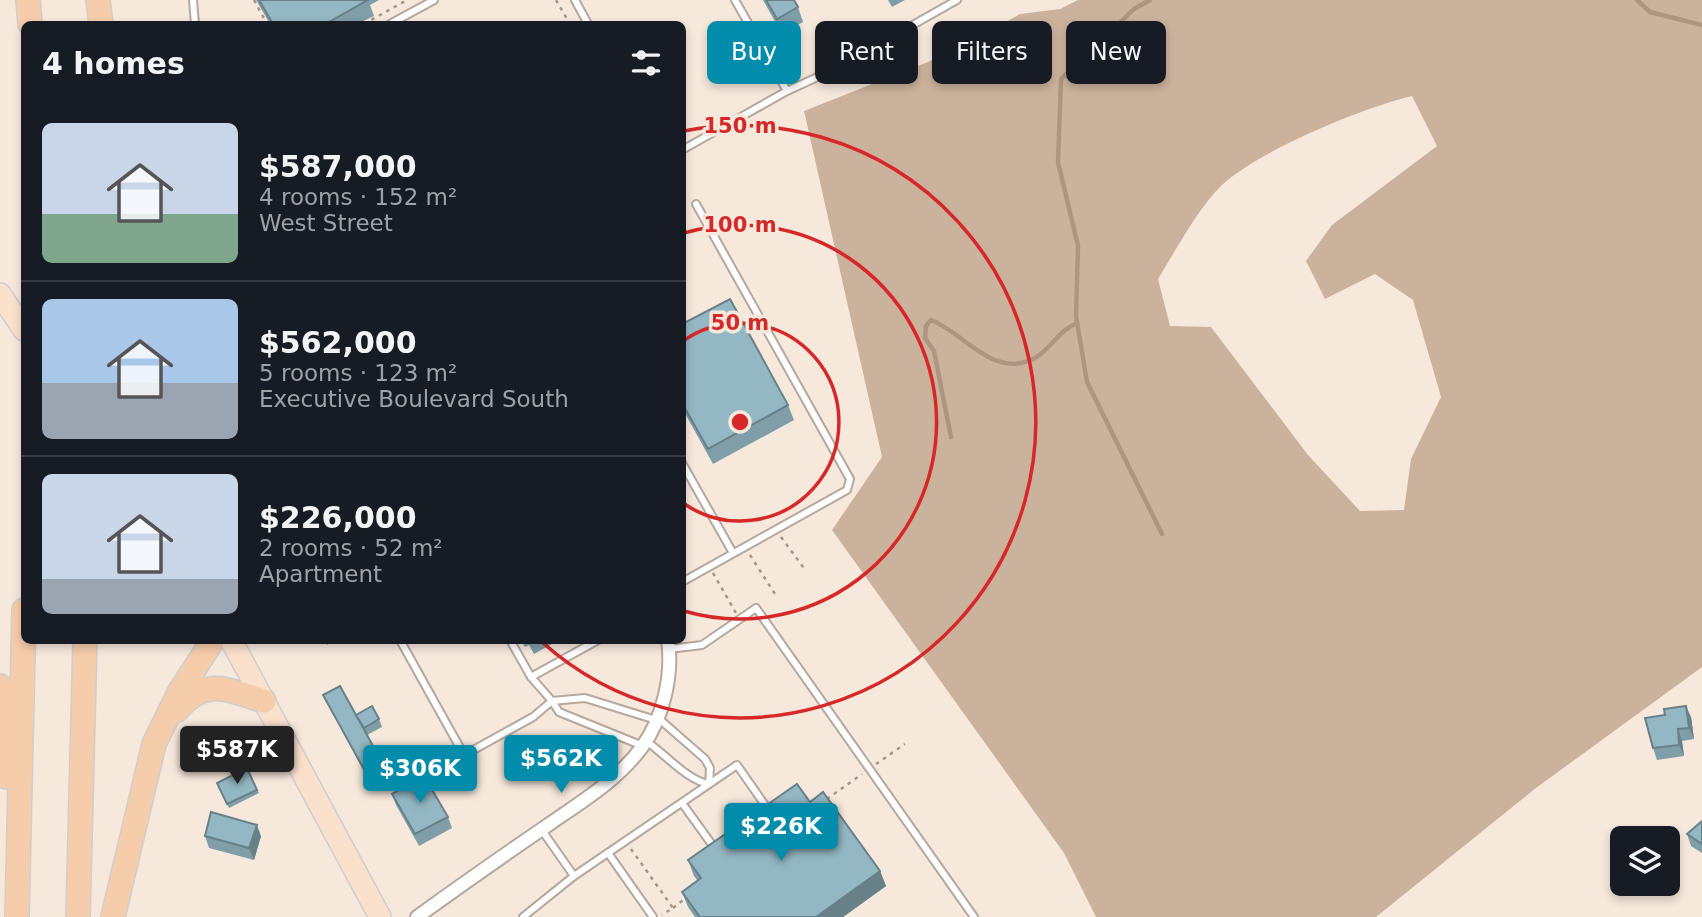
<!DOCTYPE html>
<html lang="en">
<head>
<meta charset="utf-8">
<style>
  body { margin:0; font-family:"DejaVu Sans",sans-serif; background:#242831; color:#f1f3f6; height:100vh; display:flex; flex-direction:column; font-size:26px; white-space:nowrap }
  * { box-sizing:border-box; margin:0 }
  p { font-size:23px; color:#9ea1a6 }
  .icon { flex:none; width:38px; height:38px; fill:none; stroke:currentColor; stroke-width:2; stroke-linecap:round; stroke-linejoin:round }
  .map { position:relative; flex:1; overflow:hidden }
  .side { position:absolute; left:21px; top:21px; width:665px; height:623px; display:flex; flex-direction:column; background:#171b24; border-radius:10px; box-shadow:0 4px 10px #0003 }
  .side>* { flex:none }
  .guide { position:absolute; left:707px; top:21px; width:665px; height:63px; display:flex; gap:14px }
  .tools { position:absolute; left:1610px; top:826px; display:grid; gap:14px }
  .tools a { display:grid; place-items:center; width:70px; height:70px; border-radius:10px; background:#171b24; box-shadow:0 4px 10px #0003; font-size:35px }
  .price { position:absolute; translate:-50% -60px; padding:0 16px; border-radius:7px; background:#008caa; color:#fff; font-size:23px; line-height:46px; filter:drop-shadow(0 2px 4px #0008) }
  .price::after { content:''; position:absolute; left:50%; top:42px; width:21px; height:16px; margin-left:-10px; background:inherit; clip-path:polygon(0 0,100% 0,50% 100%) }
  .price.on { background:#222; color:#fff }
  ul { padding:0; list-style:none }
  li { display:flex; align-items:center; gap:21px; height:175px; padding:0 21px }
  li+li { border-top:2px solid #363941 }
  li span { display:grid; place-items:center; flex:none; width:196px; height:140px; border-radius:10px; color:#555 }
  li>.icon { margin-inline-start:auto }
  span .icon { width:84px; height:84px; fill:#fffc; stroke-width:1 }
  li b { font-size:30px }
  h2 { display:flex; justify-content:space-between; align-items:center; height:84px; padding:0 21px; font-size:30px }
  .pill { padding:0 24px; border-radius:10px; background:#171b24; box-shadow:0 4px 10px #0003; font-size:24px; line-height:63px }
  .pill.on { background:#008caa; color:#fff }
  .map>svg:first-child { display:block }
  .forest { fill:#cbb29c; fill-rule:evenodd }
  .lines { fill:none; stroke-linecap:round; stroke-linejoin:round }
  .stream { stroke:#ae9580; stroke-width:4.5 }
  .service-casing { stroke:#b6a89c; stroke-width:10 }
  .minor-casing { stroke:#b6a89c; stroke-width:16 }
  .primary-casing { stroke:#cfcece; stroke-width:24 }
  .motorway-casing { stroke:#cfcece; stroke-width:26 }
  .path { stroke:#a2978e; stroke-width:2.5; stroke-dasharray:3.5 5; stroke-linecap:butt }
  .service { stroke:#fff; stroke-width:6 }
  .minor { stroke:#fff; stroke-width:12 }
  .primary { stroke:#fae1cc; stroke-width:21 }
  .motorway { stroke:#f6cdaa; stroke-width:23 }
  .wall { fill:#7f9ea8 }
  .shaded-wall { fill:#688188 }
  .building { fill:#94b8c3; stroke:#688188; stroke-width:2 }
  .ring { fill:none; stroke:#d62828; stroke-width:3.5 }
  .centre { fill:#d62828; stroke:#f7e8dc; stroke-width:3.5 }
  .ring-label { font-size:21px; text-anchor:middle; font-weight:bold; fill:#d62828; stroke:#f7e8dc; stroke-width:7; stroke-linejoin:round; paint-order:stroke }
</style>
</head>
<body>
<div class="map">
<svg width="1702" height="917" viewBox="0 0 1702 917">
  <rect width="100%" height="100%" fill="#f7e8dc"/>
  <path class="forest" d="M1078,0H1702V667L1536,788L1376,917H1096L1064,853L832,530L882,457L804,111L953,52L1020,14L1060,9ZM1412,96L1437,146L1332,225L1306,261L1325,299L1375,274L1413,300L1441,397L1411,459L1404,510L1360,511L1308,455L1211,327L1170,326L1158,279C1176,250 1198,208 1222,185C1260,150 1362,108 1412,96Z"/>
  <g class="lines">
    <g class="stream">
      <polyline points="1150,0 1134,9 1061,79 1058,162 1078,246 1076,316 1087,382 1162,534"/>
      <polyline points="1637,0 1650,12 1702,25"/>
      <path d="M951,437L934,351L925,338L926,326L931,320C965,333 993,380 1035,358C1051,349 1059,330 1077,323"/>
    </g>
    <defs>
      <g id="service">
        <polyline points="193,0 195,24"/>
        <polyline points="575,0 588,24"/>
        <polyline points="390,24 434,0"/>
        <polyline points="787,91 835,69 957,0"/>
        <polyline points="682,150 787,91 735,0"/>
        <polyline points="682,463 733,553"/>
        <polyline points="682,582 847,490 850,479 696,204"/>
        <polyline points="400,640 464,755"/>
        <polyline points="669,649 702,645 756,608 974,917"/>
        <polyline points="531,677 598,640"/>
        <path d="M646,741C665,754 688,781 709,784L710,768L705,759L657,717"/>
        <polyline points="643,746 559,712 552,701 585,698 656,720"/>
        <polyline points="419,780 533,717 552,701 531,677 510,640"/>
        <polyline points="682,803 713,846 717,847"/>
        <polyline points="541,829 574,876"/>
        <polyline points="608,853 653,917"/>
        <polyline points="523,917 574,876 737,765 769,811"/>
      </g>
      <path id="minor" d="M417,917C460,886 504,855 548,825C581,802 618,780 642,747C663,718 673,676 668,640"/>
      <g id="primary">
        <polyline points="0,294 24,330"/>
        <polyline points="231,640 380,917"/>
      </g>
      <g id="motorway">
        <polyline points="28,0 30,24"/>
        <polyline points="98,0 101,24"/>
        <polyline points="0,686 7,777"/>
        <path d="M177,710C205,676 228,690 264,701"/>
        <polyline points="17,917 24,610"/>
        <polyline points="78,917 85,640"/>
        <polyline points="113,917 154,744 180,691 213,640"/>
      </g>
    </defs>
    <use href="#service" class="service-casing"/>
    <use href="#minor" class="minor-casing"/>
    <use href="#primary" class="primary-casing"/>
    <use href="#motorway" class="motorway-casing"/>
    <g class="path">
      <polyline points="254,0 267,24"/>
      <polyline points="556,0 570,24"/>
      <polyline points="364,24 407,0"/>
      <polyline points="781,537 806,571"/>
      <polyline points="750,555 775,594"/>
      <polyline points="713,573 736,613"/>
      <polyline points="876,764 905,744"/>
      <polyline points="827,799 862,774"/>
      <polyline points="631,849 673,908 662,915"/>
      <polyline points="673,908 687,897"/>
    </g>
    <use href="#service" class="service"/>
    <use href="#minor" class="minor"/>
    <use href="#primary" class="primary"/>
    <use href="#motorway" class="motorway"/>
  </g>
  <g class="wall">
    <polygon points="256,0 379,0 370,5 374,16 357,24 270,24"/>
    <polygon points="763,0 794,0 798,7 803,22 782,34"/>
    <polygon points="888,0 905,0 892,7"/>
    <polygon points="682,324 788,405 794,420 713,464 682,408"/>
    <polygon points="325,640 334,640 327,645"/>
    <polygon points="521,640 559,640 534,654 529,645 525,647"/>
    <polygon points="323,695 358,719 379,719 382,727 367,735 384,768 367,777"/>
    <polygon points="1691,717 1694,739 1682,741 1684,756 1657,760 1653,748"/>
    <polygon points="247,768 259,793 229,808 218,787"/>
    <polygon points="392,794 448,817 452,828 419,846 396,805"/>
    <polygon points="810,802 880,871 886,886 843,917 695,917 688,907 682,892 698,881 694,876 688,860"/>
    <polygon points="1702,821 1702,853 1691,846 1687,834"/>
    <polygon points="205,836 261,836 254,860 209,848"/>
  </g>
  <g class="shaded-wall">
    <polygon points="1686,706 1691,717 1694,739 1689,728"/>
    <polygon points="1678,729 1682,741 1684,756 1679,745"/>
    <polygon points="257,825 261,836 254,860 249,848"/>
    <polygon points="880,871 886,886 843,917 816,917"/>
  </g>
  <g class="building">
    <polygon points="259,0 368,0 329,22 331,24 273,24"/>
    <polygon points="766,0 794,0 798,7 777,19"/>
    <polygon points="730,299 788,405 708,449 682,403 682,324"/>
    <polygon points="340,686 383,764 366,773 323,695"/>
    <polygon points="372,706 379,719 364,728 356,715"/>
    <polygon points="1686,706 1689,728 1678,729 1679,745 1653,748 1645,718 1665,715 1664,709"/>
    <polygon points="247,768 257,790 227,804 217,783"/>
    <polygon points="424,776 448,817 415,834 392,794"/>
    <polygon points="797,784 810,802 823,792 880,871 816,917 700,917 682,892 701,878 688,860"/>
    <polygon points="211,812 257,825 249,848 205,836"/>
    <polygon points="1702,821 1702,844 1687,834"/>
  </g>
  <g class="ring">
    <path d="M683 341A99 99 0 1 1 683 503"/>
    <path d="M684 233A197 197 0 1 1 684 611"/>
    <path d="M684 131A296 296 0 1 1 542 642"/>
  </g>
  <circle cx="740" cy="422" r="10" class="centre"/>
  <g class="ring-label">
    <text x="740" y="133">150 m</text>
    <text x="740" y="232">100 m</text>
    <text x="740" y="330">50 m</text>
  </g>
</svg>
<div class="tools">
<a><svg class="icon" aria-label="layers" viewBox="0 0 24 24"><path d="M12 4l9 5-9 5-9-5zM3 14l9 5 9-5"/></svg></a>
</div>
<b class="price on" style="left:237px;top:786px">$587K</b>
<b class="price" style="left:561px;top:795px">$562K</b>
<b class="price" style="left:420px;top:805px">$306K</b>
<b class="price" style="left:781px;top:863px">$226K</b>
<div class="guide">
<a class="pill on">Buy</a>
<a class="pill">Rent</a>
<a class="pill">Filters</a>
<a class="pill">New</a>
</div>
<section class="side">
<h2>4 homes<svg class="icon" aria-label="filters" viewBox="0 0 24 24"><path d="M4 7h16M4 17h16"/><circle cx="9" cy="7" r="2"/><circle cx="15" cy="17" r="2"/></svg></h2>
<ul>
<li><span style="background:linear-gradient(#c9d6e8 65%,#7fa58c 0)"><svg class="icon" aria-label="home" viewBox="0 0 24 24"><path d="M3 11l9-7 9 7M6 9v11h12V9"/></svg></span><div><b>$587,000</b><p>4 rooms · 152 m²</p><p>West Street</p></div></li>
<li><span style="background:linear-gradient(#a9c7e8 60%,#9aa5b1 0)"><svg class="icon" aria-label="home" viewBox="0 0 24 24"><path d="M3 11l9-7 9 7M6 9v11h12V9"/></svg></span><div><b>$562,000</b><p>5 rooms · 123 m²</p><p>Executive Boulevard South</p></div></li>
<li><span style="background:linear-gradient(#c9d6e8 75%,#9aa5b1 0)"><svg class="icon" aria-label="home" viewBox="0 0 24 24"><path d="M3 11l9-7 9 7M6 9v11h12V9"/></svg></span><div><b>$226,000</b><p>2 rooms · 52 m²</p><p>Apartment</p></div></li>
</ul>
</section>
</div>
</body>
</html>
